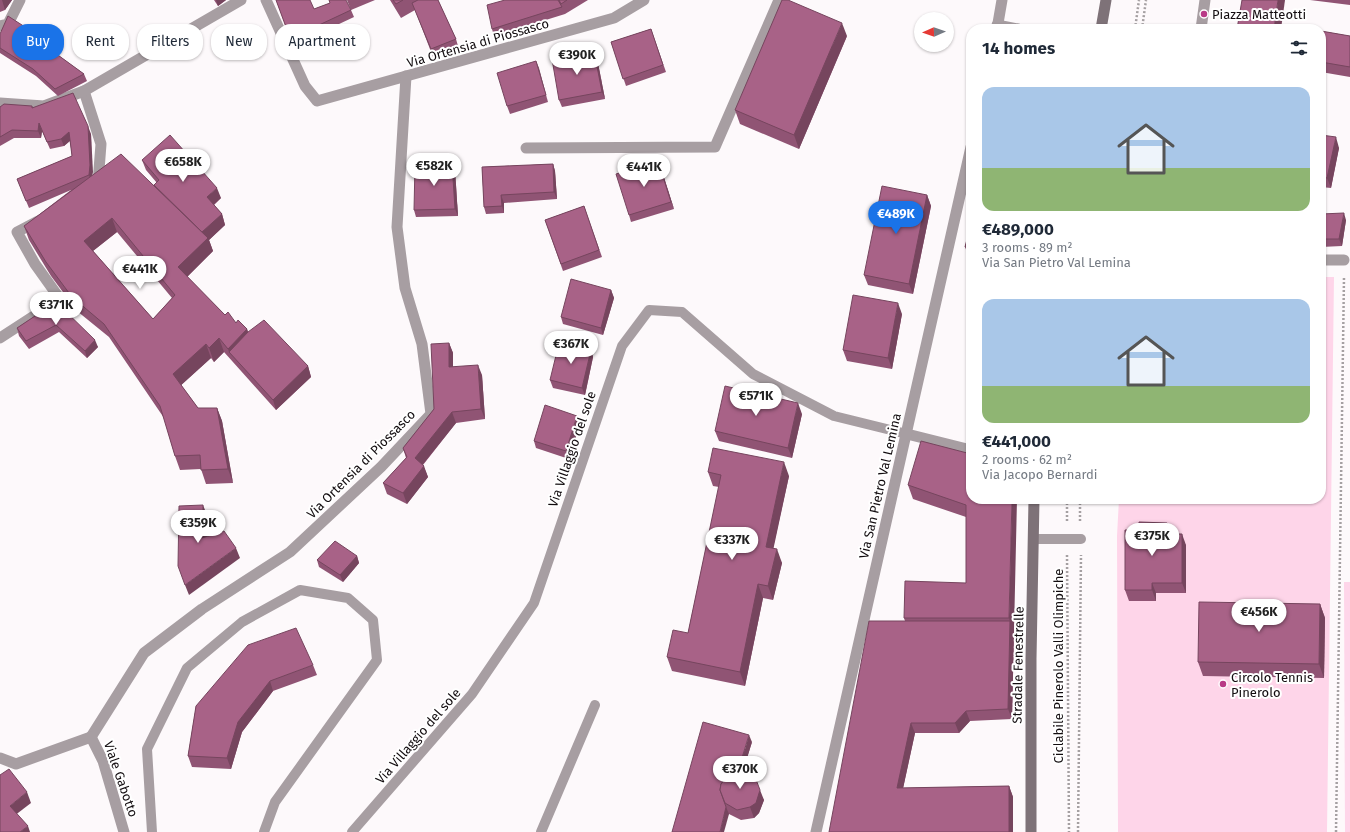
<!DOCTYPE html>
<html lang="en">
<head>
<meta charset="utf-8">
<style>
  body { margin:0; font-family:"Fira Sans",sans-serif; background:#f2f2f3; color:#1f2937; height:100vh; display:flex; flex-direction:column; font-size:15px; white-space:nowrap }
  * { box-sizing:border-box; margin:0 }
  p { font-size:13px; color:#747a83 }
  .icon { flex:none; width:22px; height:22px; fill:none; stroke:currentColor; stroke-width:2; stroke-linecap:round; stroke-linejoin:round }
  .map { position:relative; flex:1; overflow:hidden }
  .drawer { position:absolute; left:966px; top:24px; width:360px; height:480px; display:flex; flex-direction:column; background:#fff; border-radius:16px; box-shadow:0 1px 3px #0004 }
  .drawer>* { flex:none }
  .guide { position:absolute; left:12px; top:24px; width:380px; height:36px; display:flex; gap:8px }
  .needle { width:26px; rotate:268deg }
  .buttons { position:absolute; left:914px; top:12px; display:grid; gap:8px }
  .buttons a { display:grid; place-items:center; width:40px; height:40px; border-radius:50%; background:#fff; box-shadow:0 1px 3px #0004; font-size:20px }
  .price { position:absolute; translate:-50% -34px; padding:0 9px; border-radius:14px; background:#fff; color:#222; font-size:13px; line-height:26px; filter:drop-shadow(0 1px 2px #0008) }
  .price::after { content:''; position:absolute; left:50%; top:24px; width:12px; height:9px; margin-left:-6px; background:inherit; clip-path:polygon(0 0,100% 0,50% 100%) }
  .price.current { background:#1a73e8; color:#fff }
  ul { padding:0; list-style:none }
  li { display:grid; align-content:center; gap:8px; height:212px; padding:0 16px }
  li span { display:grid; place-items:center; height:124px; border-radius:12px; color:#555 }
  li>.icon { margin-inline-start:auto }
  span .icon { width:72px; height:72px; fill:#fffc; stroke-width:1 }
  li b { font-size:17px }
  h2 { display:flex; justify-content:space-between; align-items:center; height:48px; padding:0 16px; font-size:17px }
  .tag { padding:0 14px; border-radius:16px; background:#fff; box-shadow:0 1px 3px #0004; font-size:14px; line-height:36px }
  .tag.current { background:#1a73e8; color:#fff }
  .map>svg:first-child { display:block }
  .green { fill:#fed5e9 }
  .lines { fill:none; stroke-linecap:round; stroke-linejoin:round }
  .path { stroke:#a5a0a2; stroke-width:2.5; stroke-dasharray:2 2; stroke-linecap:butt }
  .service { stroke:#a79ea2; stroke-width:10 }
  .minor { stroke:#a79ea2; stroke-width:11 }
  .secondary { stroke:#7e7278; stroke-width:11 }
  .wall { fill:#905474; fill-rule:evenodd }
  .shaded-wall { fill:#76455e }
  .building { fill:#a86287; stroke:#76455e; fill-rule:evenodd }
  .poi-dot { fill:#b93a87; stroke:#fff; stroke-width:1.5 }
  .labels { text-anchor:middle; dominant-baseline:central; stroke-width:4; stroke-linejoin:round; paint-order:stroke }
  .poi-label { font-size:13px; fill:#120c0f; stroke:#fff; text-anchor:start }
  .street-label { font-size:13px; fill:#120c0f; stroke:#fff }
</style>
</head>
<body>
<div class="map">
<svg width="1350" height="832" viewBox="0 0 1350 832">
  <rect width="100%" height="100%" fill="#fdf9fb"/>
  <g class="green">
    <polygon points="1321,277 1334,277 1327,832 1118,832 1117,536 1119,499 1321,499"/>
    <polygon points="1344,582 1350,582 1350,832 1345,832"/>
  </g>
  <g class="lines">
    <g class="path">
      <polyline points="1135,29 1139,0"/>
      <polyline points="1142,29 1146,0"/>
      <polyline points="1067,499 1067,522"/>
      <polyline points="1080,499 1080,522"/>
      <polyline points="1067,555 1069,832"/>
      <polyline points="1078,832 1081,555"/>
      <polyline points="1336,832 1344,277"/>
    </g>
    <g class="service">
      <polyline points="1034,539 1081,539"/>
      <polyline points="152,832 147,749 187,668 242,622 300,590 348,598 373,620 377,660 275,802 264,832"/>
      <polyline points="352,832 472,694 534,603 622,346 649,310 682,312 753,374 834,416 907,434"/>
      <polyline points="541,832 595,705"/>
    </g>
    <g class="minor">
      <polyline points="266,0 305,86 317,101 614,18 644,0"/>
      <polyline points="997,25 1018,29"/>
      <polyline points="0,26 8,24 20,0"/>
      <polyline points="997,29 1002,0"/>
      <polyline points="1201,29 1205,0"/>
      <polyline points="84,91 101,144 98,183"/>
      <polyline points="0,103 44,106 84,91 241,0"/>
      <polyline points="526,148 715,147 779,0"/>
      <polyline points="1321,260 1344,260"/>
      <polyline points="0,338 60,299 35,264 17,232 38,221"/>
      <polyline points="907,434 971,450"/>
      <polyline points="91,737 144,653 202,609 290,552 381,467 431,414 422,344 405,288 397,227 406,76"/>
      <polyline points="0,758 16,764 91,737 103,761 124,832"/>
      <polyline points="816,832 971,147"/>
    </g>
    <g class="secondary">
      <polyline points="1101,29 1106,0"/>
      <polyline points="1031,832 1031,659 1034,499"/>
    </g>
  </g>
  <g class="wall">
    <polygon points="0,0 12,0 5,10 0,12"/>
    <polygon points="214,0 226,0 218,6"/>
    <polygon points="276,0 314,9 330,3 351,10 354,17 322,32 325,42 296,53"/>
    <polygon points="347,0 375,0 351,10"/>
    <polygon points="390,0 438,0 456,39 458,46 433,57 415,10 401,18"/>
    <polygon points="505,0 588,0 565,14 494,36 492,29"/>
    <polygon points="1310,0 1350,0 1350,5"/>
    <polygon points="651,29 666,72 626,86 611,42"/>
    <polygon points="1321,31 1350,36 1350,77 1321,72"/>
    <polygon points="0,34 53,45 56,52 55,53 84,74 87,81 58,96 36,76 0,53"/>
    <polygon points="847,36 799,149 740,124 735,110"/>
    <polygon points="597,58 605,99 562,107 559,100"/>
    <polygon points="536,61 548,102 510,114 507,106"/>
    <path d="M32,106L33,108L91,134L92,175L154,185L157,183L146,170L142,160L221,198L214,205L222,214L225,225L209,240L213,251L187,277L225,315L236,323L247,329L248,332L308,366L311,377L276,410L224,352L214,362L211,358L181,385L198,408H217L222,421L233,483L206,484L201,469L180,470L175,456L164,418L109,337L77,311L51,276L29,240L24,226L71,190L29,208L17,179L72,156L70,141L64,146L50,149L42,131L41,138H14L0,146V107ZM117,232L172,298L153,319L93,251Z"/>
    <polygon points="1321,135 1339,148 1331,188 1321,187"/>
    <polygon points="452,163 455,170 458,216 416,217 414,210"/>
    <polygon points="553,164 555,171 557,199 504,203 504,213 486,214 484,207 482,167"/>
    <polygon points="661,168 674,209 631,222 629,215"/>
    <polygon points="927,195 931,206 913,294 868,285 864,275"/>
    <polygon points="584,206 602,257 563,271 545,220"/>
    <polygon points="1321,214 1346,220 1342,246 1321,247"/>
    <polygon points="971,224 971,258 969,257 965,247"/>
    <polygon points="611,290 614,298 603,335 563,324 561,317"/>
    <polygon points="56,302 98,347 87,358 59,332 29,349 19,336 17,328"/>
    <polygon points="902,314 892,369 847,361 843,350"/>
    <polygon points="449,343 453,353 453,367 482,375 485,419 456,423 423,465 428,477 407,504 387,494 383,483 406,458 403,448 434,409"/>
    <polygon points="591,350 593,357 585,395 553,388 550,380"/>
    <polygon points="971,381 971,414 968,405"/>
    <polygon points="802,414 792,458 719,441 715,431"/>
    <polygon points="580,423 569,459 536,448 534,441"/>
    <polygon points="971,454 1014,632 1012,719 970,721 959,733 915,733 903,788 1009,786 1013,797 829,832 905,621 904,618 966,583 966,517 913,499 908,485"/>
    <polygon points="708,472 789,476 773,548 782,563 773,600 763,598 745,686 672,671 667,657 688,633 719,487 713,486"/>
    <polygon points="1167,523 1171,534 1186,545 1186,593 1156,593 1156,601 1129,601 1125,590 1139,530"/>
    <polygon points="357,556 359,563 343,582 319,567 317,560"/>
    <polygon points="1320,604 1325,618 1324,678 1203,676 1198,662"/>
    <polygon points="313,665 317,675 273,691 242,732 231,769 192,767 188,756 196,706"/>
    <polygon points="752,742 743,770 764,800 759,813 754,818 741,820 729,814 672,832"/>
  </g>
  <g class="shaded-wall">
    <polygon points="2,0 12,0 5,10"/>
    <polygon points="216,0 226,0 218,6"/>
    <polygon points="1278,0 1285,0 1281,29 1274,29"/>
    <polygon points="842,23 847,36 799,149 794,135"/>
    <polygon points="53,45 56,52 54,57 51,50"/>
    <polygon points="594,51 597,58 605,99 602,92"/>
    <polygon points="536,61 539,68 548,102 546,95"/>
    <polygon points="39,123 42,131 41,138 38,131"/>
    <polygon points="88,126 91,134 93,172 91,182 89,175"/>
    <polygon points="69,132 72,139 64,146 61,139"/>
    <polygon points="1336,137 1339,148 1331,188 1327,178"/>
    <polygon points="658,161 661,168 674,209 671,202"/>
    <polygon points="452,163 455,170 458,216 455,209"/>
    <polygon points="553,164 555,171 557,199 554,192"/>
    <polygon points="217,188 221,198 211,207 207,197"/>
    <polygon points="501,195 504,203 504,213 502,206"/>
    <polygon points="927,195 931,206 913,294 909,284"/>
    <polygon points="1344,213 1346,220 1342,246 1339,239"/>
    <polygon points="222,214 225,225 209,240 213,251 183,281 178,267 201,233"/>
    <polygon points="112,218 117,232 89,254 84,241"/>
    <polygon points="611,290 614,298 603,335 601,328"/>
    <polygon points="898,303 902,314 892,369 888,358"/>
    <polygon points="247,329 252,343 229,352 228,349"/>
    <polygon points="219,338 224,352 214,362 209,348"/>
    <polygon points="95,340 98,347 87,358 85,351"/>
    <polygon points="449,343 453,353 453,378 449,367"/>
    <polygon points="206,344 211,358 178,388 173,374"/>
    <polygon points="591,350 593,357 585,395 582,388"/>
    <polygon points="478,365 482,375 485,419 481,409"/>
    <polygon points="308,366 311,377 276,410 273,400"/>
    <polygon points="798,403 802,414 792,458 788,448"/>
    <polygon points="217,408 222,421 233,483 228,469"/>
    <polygon points="452,412 456,423 419,469 415,458"/>
    <polygon points="577,416 580,423 569,459 566,451"/>
    <polygon points="784,462 789,476 771,560 766,547"/>
    <polygon points="424,466 428,477 407,504 403,493"/>
    <polygon points="1012,499 1017,499 1012,719 1008,709 1010,622 1009,618"/>
    <polygon points="203,505 207,515 206,549 202,538"/>
    <polygon points="1167,523 1171,533 1171,545 1167,534"/>
    <polygon points="1182,534 1186,545 1186,593 1182,583"/>
    <polygon points="236,548 240,558 189,595 185,585"/>
    <polygon points="777,549 782,563 773,600 768,586"/>
    <polygon points="357,556 359,563 343,582 340,575"/>
    <polygon points="1152,583 1156,593 1156,601 1152,590"/>
    <polygon points="758,584 763,598 745,686 740,672"/>
    <polygon points="1320,604 1325,618 1324,678 1319,664"/>
    <polygon points="270,681 273,691 242,732 231,769 227,758 238,722"/>
    <polygon points="966,711 970,721 959,733 955,723"/>
    <polygon points="911,723 915,733 901,798 897,788"/>
    <polygon points="749,735 752,742 740,781 738,774"/>
    <polygon points="1009,786 1013,797 1013,832 1009,832"/>
    <polygon points="760,790 764,800 759,813 754,818 750,807"/>
    <polygon points="27,792 31,803 14,816 10,806"/>
    <polygon points="726,807 729,814 724,832 720,832"/>
    <polygon points="28,826 30,832 20,832"/>
  </g>
  <g class="building">
    <polygon points="276,0 310,0 314,9 330,3 329,0 346,0 351,10 319,25 322,35 293,46"/>
    <polygon points="393,0 403,0 396,4"/>
    <polygon points="418,0 438,0 456,39 431,49 412,3"/>
    <polygon points="505,0 558,0 562,7 492,29 487,5"/>
    <polygon points="559,0 567,0 561,4"/>
    <polygon points="782,0 788,0 842,23 794,135 735,110"/>
    <polygon points="1242,0 1278,0 1274,29 1237,29"/>
    <polygon points="8,16 53,45 51,50 84,74 55,89 33,69 0,48 0,34"/>
    <polygon points="1277,24 1308,29 1276,29"/>
    <polygon points="651,29 663,65 623,79 611,42"/>
    <polygon points="1321,31 1350,36 1350,67 1321,62"/>
    <polygon points="594,51 602,92 559,100 552,59"/>
    <polygon points="536,61 546,95 507,106 497,73"/>
    <polygon points="73,93 88,126 90,165 89,175 26,201 17,179 72,156 69,132 61,139 47,142 39,123 38,131 12,130 0,137 0,107 4,104 32,106 32,108"/>
    <polygon points="170,135 217,188 207,197 222,214 202,232 154,185 159,180 142,160"/>
    <polygon points="1321,135 1336,137 1327,178 1321,177"/>
    <path d="M121,154L208,238L178,267L225,315L228,312L236,323L238,320L247,329L228,349L219,338L209,348L206,344L173,374L198,408H217L228,469L201,470L200,455L175,456L160,406L104,324L72,297L46,262L24,226ZM112,218L175,295L153,319L84,241Z"/>
    <polygon points="658,161 671,202 629,215 616,174"/>
    <polygon points="452,163 455,209 414,210 415,165"/>
    <polygon points="553,164 554,192 501,195 502,206 484,207 482,167"/>
    <polygon points="882,186 927,195 909,284 864,275"/>
    <polygon points="584,206 599,250 561,264 545,220"/>
    <polygon points="1344,213 1339,239 1321,239 1321,214"/>
    <polygon points="971,224 971,247 965,247"/>
    <polygon points="571,279 611,290 601,328 561,317"/>
    <polygon points="853,295 898,303 888,358 843,350"/>
    <polygon points="56,302 95,340 85,351 56,325 26,341 17,328"/>
    <polygon points="264,320 308,366 273,400 229,352 248,332"/>
    <polygon points="449,343 449,367 478,365 481,409 452,412 415,458 424,466 403,493 383,483 407,457 403,448 434,409 431,344"/>
    <polygon points="559,343 591,350 582,388 550,380"/>
    <polygon points="971,381 971,405 968,405"/>
    <polygon points="725,386 798,403 788,448 715,431"/>
    <polygon points="545,405 577,416 566,451 534,441"/>
    <polygon points="921,441 971,454 971,499 1012,499 1009,618 904,618 905,581 966,583 966,505 908,485"/>
    <polygon points="713,448 784,462 766,547 777,549 768,586 758,584 740,672 667,657 673,630 688,633 721,475 708,472"/>
    <polygon points="203,505 202,538 224,531 236,548 185,585 178,566 179,506"/>
    <polygon points="1139,522 1167,523 1167,534 1182,534 1182,583 1152,583 1152,590 1125,590 1125,530 1139,530"/>
    <polygon points="335,541 357,556 340,575 317,560"/>
    <polygon points="1199,602 1320,604 1319,664 1198,662"/>
    <polygon points="869,621 1010,621 1008,709 966,711 955,723 911,723 897,788 1009,786 1009,832 829,832"/>
    <polygon points="296,628 313,665 270,681 238,722 227,758 188,756 196,706 248,645"/>
    <polygon points="703,722 749,735 738,771 730,773 721,784 720,790 726,807 720,832 672,832"/>
    <polygon points="9,769 27,792 10,806 28,826 20,832 0,832 0,775"/>
    <polygon points="743,770 755,777 760,790 756,803 750,807 737,810 725,803 720,790 721,784 730,773"/>
  </g>
  <g class="poi-dot">
    <circle cx="1204" cy="14" r="4"/>
    <circle cx="1223" cy="684" r="4"/>
  </g>
  <g class="labels">
    <g class="poi-label">
      <text x="1212" y="14">Piazza Matteotti</text>
      <text x="1231" y="677">Circolo Tennis<tspan x="1231" dy="15">Pinerolo</tspan></text>
    </g>
    <g class="street-label">
      <text transform="translate(478 43) rotate(-16)">Via Ortensia di Piossasco</text>
      <text transform="translate(572 449) rotate(-71)">Via Villaggio del sole</text>
      <text transform="translate(361 464) rotate(-45)">Via Ortensia di Piossasco</text>
      <text transform="translate(880 486) rotate(-77)">Via San Pietro Val Lemina</text>
      <text transform="translate(1018 665) rotate(-89)">Stradale Fenestrelle</text>
      <text transform="translate(1058 666) rotate(-90)">Ciclabile Pinerolo Valli Olimpiche</text>
      <text transform="translate(418 736) rotate(-49)">Via Villaggio del sole</text>
      <text transform="translate(121 779) rotate(71)">Viale Gabotto</text>
    </g>
  </g>
</svg>
<div class="buttons">
<a><svg class="needle" viewBox="-14 -14 28 28"><path d="M0-13l5 13h-10z" fill="#e53935"/><path d="M0 13l5-13h-10z" fill="#747a83"/></svg></a>
</div>
<b class="price" style="left:577px;top:76px">€390K</b>
<b class="price" style="left:183px;top:183px">€658K</b>
<b class="price" style="left:434px;top:187px">€582K</b>
<b class="price" style="left:644px;top:188px">€441K</b>
<b class="price current" style="left:896px;top:235px">€489K</b>
<b class="price" style="left:140px;top:290px">€441K</b>
<b class="price" style="left:56px;top:326px">€371K</b>
<b class="price" style="left:571px;top:365px">€367K</b>
<b class="price" style="left:756px;top:417px">€571K</b>
<b class="price" style="left:198px;top:544px">€359K</b>
<b class="price" style="left:1152px;top:557px">€375K</b>
<b class="price" style="left:732px;top:561px">€337K</b>
<b class="price" style="left:1259px;top:633px">€456K</b>
<b class="price" style="left:740px;top:790px">€370K</b>
<div class="guide">
<a class="tag current">Buy</a>
<a class="tag">Rent</a>
<a class="tag">Filters</a>
<a class="tag">New</a>
<a class="tag">Apartment</a>
</div>
<section class="drawer">
<h2>14 homes<svg class="icon" aria-label="filters" viewBox="0 0 24 24"><path d="M4 7h16M4 17h16"/><circle cx="9" cy="7" r="2"/><circle cx="15" cy="17" r="2"/></svg></h2>
<ul>
<li><span style="background:linear-gradient(#a9c7e8 65%,#8fb573 0)"><svg class="icon" aria-label="home" viewBox="0 0 24 24"><path d="M3 11l9-7 9 7M6 9v11h12V9"/></svg></span><div><b>€489,000</b><p>3 rooms · 89 m²</p><p>Via San Pietro Val Lemina</p></div></li>
<li><span style="background:linear-gradient(#a9c7e8 70%,#8fb573 0)"><svg class="icon" aria-label="home" viewBox="0 0 24 24"><path d="M3 11l9-7 9 7M6 9v11h12V9"/></svg></span><div><b>€441,000</b><p>2 rooms · 62 m²</p><p>Via Jacopo Bernardi</p></div></li>
</ul>
</section>
</div>
</body>
</html>
